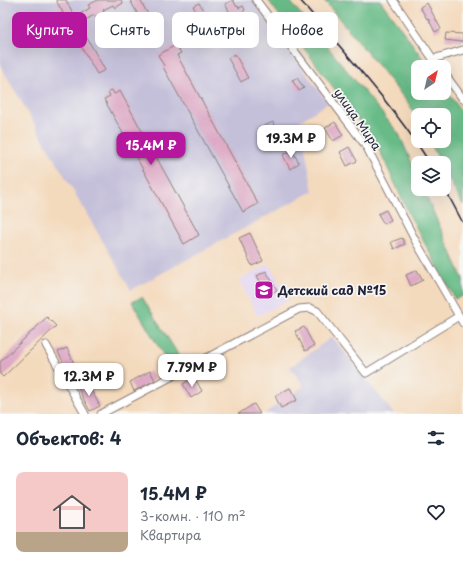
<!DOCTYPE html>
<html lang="ru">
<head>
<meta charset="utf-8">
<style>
  body { margin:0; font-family:"Playpen Sans",sans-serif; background:#f6f6f7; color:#1f2937; height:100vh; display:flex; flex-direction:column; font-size:15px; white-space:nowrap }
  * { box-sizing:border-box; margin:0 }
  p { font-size:13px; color:#747a83 }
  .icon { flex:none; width:22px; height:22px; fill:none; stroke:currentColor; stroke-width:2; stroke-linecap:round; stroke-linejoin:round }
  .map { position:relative; height:414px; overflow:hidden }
  .panel { display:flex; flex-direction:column; background:#fff; flex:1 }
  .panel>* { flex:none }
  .hud { position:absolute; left:12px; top:12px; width:439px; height:36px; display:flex; gap:8px }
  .needle { width:26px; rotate:35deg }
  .controls { position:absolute; left:411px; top:60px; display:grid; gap:8px }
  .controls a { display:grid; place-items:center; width:40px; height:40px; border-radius:8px; background:#fff; box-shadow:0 4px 16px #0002; font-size:20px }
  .price { position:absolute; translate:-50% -34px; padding:0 9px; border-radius:8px; background:#fff; color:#222; font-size:13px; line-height:26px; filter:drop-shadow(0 1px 2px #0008) }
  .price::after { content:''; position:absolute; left:50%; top:24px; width:12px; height:9px; margin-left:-6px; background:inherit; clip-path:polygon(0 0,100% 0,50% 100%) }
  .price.active { background:#b5179e; color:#fff }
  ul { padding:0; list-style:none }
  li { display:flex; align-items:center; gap:12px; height:100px; padding:0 16px }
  li span { display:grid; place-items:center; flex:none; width:112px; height:80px; border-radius:8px; color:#555 }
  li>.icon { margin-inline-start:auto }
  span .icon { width:48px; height:48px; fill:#fffc; stroke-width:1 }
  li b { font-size:17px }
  h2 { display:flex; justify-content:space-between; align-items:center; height:48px; padding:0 16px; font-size:17px }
  .chip { padding:0 14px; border-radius:8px; background:#fff; box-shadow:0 4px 16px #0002; font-size:14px; line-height:36px }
  .chip.active { background:#b5179e; color:#fff }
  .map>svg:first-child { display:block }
  .built { fill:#e2d4f3 }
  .industrial { fill:#c5c0da }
  .forest { fill:#68bb87; stroke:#456e61 }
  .building { fill:#dda9c5 }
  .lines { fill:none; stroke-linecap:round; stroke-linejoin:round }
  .minor-casing { stroke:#8b7e7c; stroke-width:9 }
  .minor { stroke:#fff; stroke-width:7 }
  .rail { stroke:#22223b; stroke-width:1.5 }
  .labels { text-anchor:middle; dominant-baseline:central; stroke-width:3.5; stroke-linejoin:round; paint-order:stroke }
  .street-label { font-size:12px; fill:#22223b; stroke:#f6f6f2 }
  .poi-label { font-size:12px; font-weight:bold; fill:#22223b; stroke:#f6f6f2; text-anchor:start }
</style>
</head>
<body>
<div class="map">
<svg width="463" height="414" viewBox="0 0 463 414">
  <rect width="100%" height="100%" fill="#f6f6f2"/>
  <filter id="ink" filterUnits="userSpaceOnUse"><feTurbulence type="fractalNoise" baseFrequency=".025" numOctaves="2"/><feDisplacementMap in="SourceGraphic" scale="8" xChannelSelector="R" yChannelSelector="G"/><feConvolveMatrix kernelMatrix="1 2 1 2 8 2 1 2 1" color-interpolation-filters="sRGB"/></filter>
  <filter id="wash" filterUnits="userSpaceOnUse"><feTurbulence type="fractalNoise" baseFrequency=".012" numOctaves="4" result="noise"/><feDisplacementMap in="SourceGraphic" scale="16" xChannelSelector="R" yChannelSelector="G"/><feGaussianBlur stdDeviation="0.9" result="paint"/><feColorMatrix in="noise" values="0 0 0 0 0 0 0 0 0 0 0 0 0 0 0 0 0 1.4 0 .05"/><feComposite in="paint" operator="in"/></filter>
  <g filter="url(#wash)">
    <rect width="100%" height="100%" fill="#f4dabd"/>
    <polygon class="built" points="269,264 289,299 258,316 239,280"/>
    <g class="industrial">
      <polygon points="0,0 252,0 328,103 300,121 313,191 131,290 0,65"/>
      <polygon points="332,337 394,414 264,414 304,386 290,367"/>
    </g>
    <g class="forest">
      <polygon points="268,0 289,0 399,134 418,177 418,189 423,189 463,279 463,296 455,299 410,216 378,147"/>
      <polygon points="324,0 380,0 429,67 418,67 418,93 444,93 444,88 463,113 463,205 444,170 444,163 441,163 429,141 444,141 444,115 418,115 418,121 409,104"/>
      <polygon points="142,297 181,359 170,366 132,302"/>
    </g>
    <g id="blocks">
      <g class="building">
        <polygon points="56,0 66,0 75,17 90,8 88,5 98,0 121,0 123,3 115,8 113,5 103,10 104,12 95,17 94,15 79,24 105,70 97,74 69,25 68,26 64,19 56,23 53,18 63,13"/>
        <polygon points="130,0 140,0 161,37 153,42"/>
        <polygon points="233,0 237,7 238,6 239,8 243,6 245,10 241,14 247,25 248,24 252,31 248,33 253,41 248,44 225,4"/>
        <polygon points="199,3 207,17 202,20 201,18 200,19 193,6"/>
        <polygon points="427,3 441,29 435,32 428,18 427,19 420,7"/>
        <polygon points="446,33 463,34 462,42 445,40"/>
        <polygon points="222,36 226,43 222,45 221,43 220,44 217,38"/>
        <polygon points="176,45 181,53 177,55 258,204 243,212 163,67 164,66 158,55"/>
        <polygon points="235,54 248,78 241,82 228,58"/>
        <polygon points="297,78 304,88 299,91 292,80"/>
        <polygon points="112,90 114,94 120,91 199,235 184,244 104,99 110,96 108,92"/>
        <polygon points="273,122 279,134 271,139 264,126"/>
        <polygon points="335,122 343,135 333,141 325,128"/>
        <polygon points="349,147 357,161 347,166 340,152"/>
        <polygon points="292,150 299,163 290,169 283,155"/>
        <polygon points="386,210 391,220 384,224 378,214"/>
        <polygon points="250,233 263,261 252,266 239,238"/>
        <polygon points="402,238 405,244 394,249 391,242"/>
        <polygon points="417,270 423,280 411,286 406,275"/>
        <polygon points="266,271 277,290 268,295 257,276"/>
        <polygon points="47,317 56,326 3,377 0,374 0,362"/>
        <polygon points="304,327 314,346 305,351 295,331"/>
        <polygon points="67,348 79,374 71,378 58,352"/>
        <polygon points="86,368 90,377 86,378 82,370"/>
        <polygon points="150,371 155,380 134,391 130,382"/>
        <polygon points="194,377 202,391 191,398 183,384"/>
        <polygon points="87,383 100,406 90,411 78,388"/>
        <polygon points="290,388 297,400 281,408 275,396"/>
        <polygon points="254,404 260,414 238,414"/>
      </g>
    </g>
  </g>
  <g filter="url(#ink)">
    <use href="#blocks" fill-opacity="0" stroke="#8b7e7c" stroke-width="1"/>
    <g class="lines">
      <defs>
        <g id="minor">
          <polyline points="256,0 366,146 415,240 463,323"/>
          <polyline points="393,0 433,59 463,50"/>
          <polyline points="433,59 439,67"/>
          <polyline points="444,73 463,99"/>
          <polyline points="46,345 85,414"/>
          <polyline points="101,414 299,309 310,308 317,311 366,373 459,316"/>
        </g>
      </defs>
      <use href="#minor" class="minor-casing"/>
      <use href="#minor" class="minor"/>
      <g class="rail">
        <path d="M300,0C345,53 392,104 430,163"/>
        <polyline points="444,187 463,223"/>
      </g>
    </g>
  </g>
  <defs>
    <symbol id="school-square" viewBox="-11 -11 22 22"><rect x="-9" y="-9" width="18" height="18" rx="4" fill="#b5179e" stroke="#f6f6f2"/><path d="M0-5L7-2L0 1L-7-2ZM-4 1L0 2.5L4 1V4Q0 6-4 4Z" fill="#fff"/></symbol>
  </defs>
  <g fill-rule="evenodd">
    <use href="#school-square" x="253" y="279" width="22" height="22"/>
  </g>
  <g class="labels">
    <g class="street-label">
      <text transform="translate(358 119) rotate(55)">улица Мира</text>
    </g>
    <g class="poi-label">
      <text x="278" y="290">Детский сад №15</text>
    </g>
  </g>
</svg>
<div class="controls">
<a><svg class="needle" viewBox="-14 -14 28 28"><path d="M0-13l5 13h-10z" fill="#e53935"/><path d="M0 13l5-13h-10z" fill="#747a83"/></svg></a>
<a><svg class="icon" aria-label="locate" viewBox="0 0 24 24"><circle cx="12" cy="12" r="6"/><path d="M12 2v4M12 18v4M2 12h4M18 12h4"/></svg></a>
<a><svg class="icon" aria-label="layers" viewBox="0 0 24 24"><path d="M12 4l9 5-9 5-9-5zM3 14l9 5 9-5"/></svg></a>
</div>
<b class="price" style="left:291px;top:159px">19.3M ₽</b>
<b class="price active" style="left:151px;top:166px">15.4M ₽</b>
<b class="price" style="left:192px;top:388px">7.79M ₽</b>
<b class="price" style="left:89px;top:397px">12.3M ₽</b>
<div class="hud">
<a class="chip active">Купить</a>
<a class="chip">Снять</a>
<a class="chip">Фильтры</a>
<a class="chip">Новое</a>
</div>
</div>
<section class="panel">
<h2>Объектов: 4<svg class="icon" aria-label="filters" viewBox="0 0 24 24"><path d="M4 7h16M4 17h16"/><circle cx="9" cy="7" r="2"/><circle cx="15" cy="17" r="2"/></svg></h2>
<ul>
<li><span style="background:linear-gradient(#f6c9c9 75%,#b9a48a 0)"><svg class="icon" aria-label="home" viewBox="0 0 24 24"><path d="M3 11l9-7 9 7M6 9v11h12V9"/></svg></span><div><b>15.4M ₽</b><p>3-комн. · 110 m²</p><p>Квартира</p></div><svg class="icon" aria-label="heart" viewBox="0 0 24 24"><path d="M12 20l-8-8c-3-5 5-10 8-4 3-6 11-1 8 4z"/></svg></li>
</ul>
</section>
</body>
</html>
